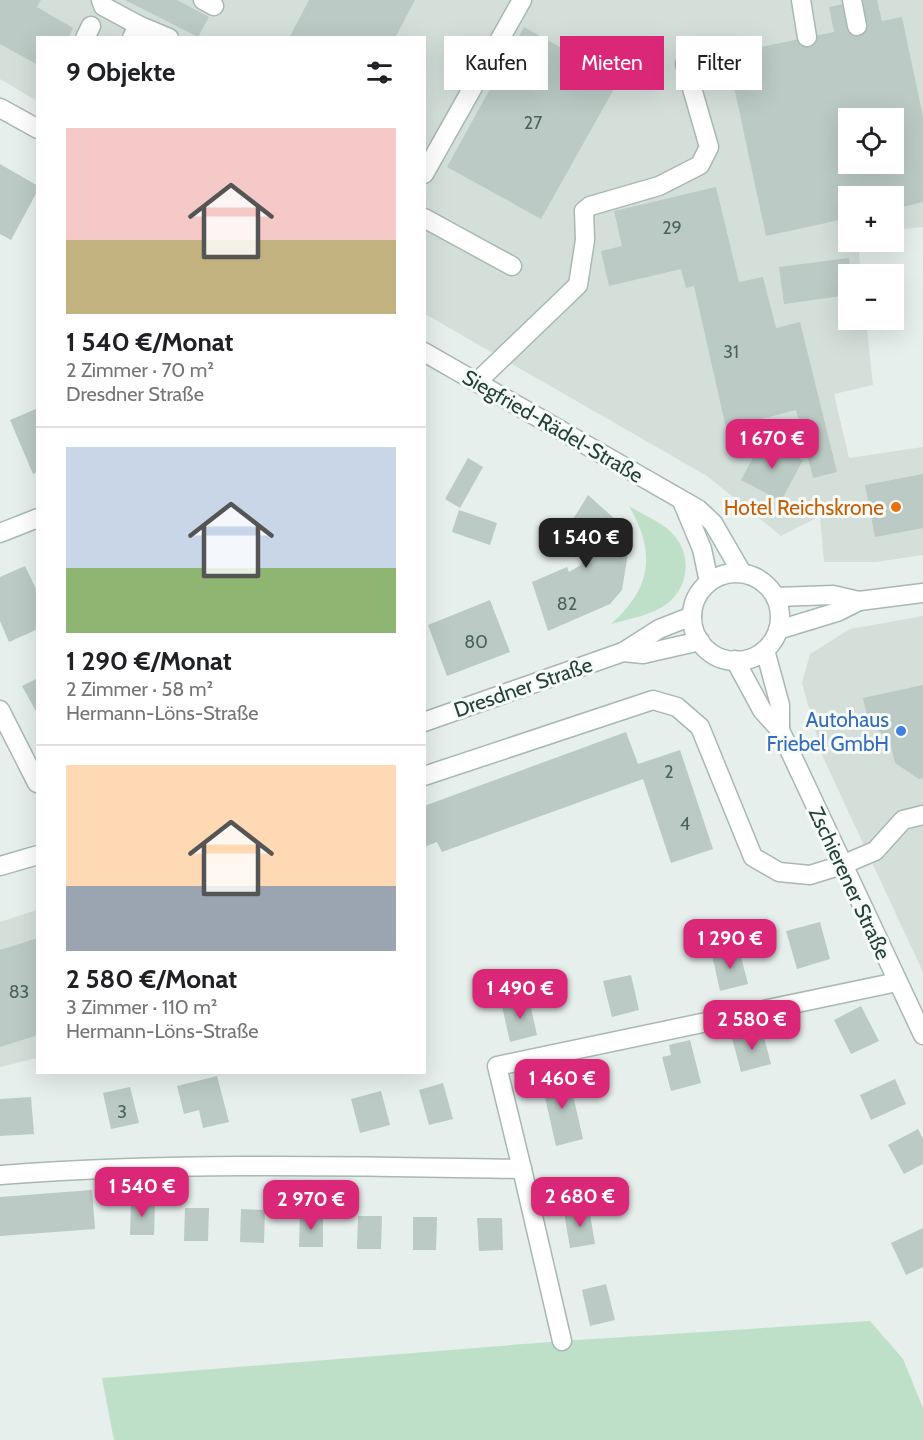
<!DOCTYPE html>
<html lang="de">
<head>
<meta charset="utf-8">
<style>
  body { margin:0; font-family:Cabin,sans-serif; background:#f2f2f2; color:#202124; height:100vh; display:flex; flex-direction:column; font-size:22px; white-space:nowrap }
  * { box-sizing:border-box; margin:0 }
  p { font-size:20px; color:#757577 }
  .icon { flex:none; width:33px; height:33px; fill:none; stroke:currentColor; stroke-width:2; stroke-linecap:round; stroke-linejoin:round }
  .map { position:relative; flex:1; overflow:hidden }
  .details { position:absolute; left:36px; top:36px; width:390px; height:1038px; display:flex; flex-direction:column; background:#fff; border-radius:0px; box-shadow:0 6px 24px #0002 }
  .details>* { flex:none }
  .hud { position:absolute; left:444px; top:36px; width:388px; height:54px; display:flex; gap:12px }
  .buttons { position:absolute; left:838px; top:108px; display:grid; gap:12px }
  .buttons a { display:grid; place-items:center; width:66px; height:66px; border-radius:0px; background:#fff; box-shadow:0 6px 24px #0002; font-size:30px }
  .price { position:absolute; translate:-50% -51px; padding:0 14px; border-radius:12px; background:#db2777; color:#fff; font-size:20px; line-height:39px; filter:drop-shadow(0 2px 3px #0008) }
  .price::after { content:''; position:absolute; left:50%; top:36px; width:18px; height:14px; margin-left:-9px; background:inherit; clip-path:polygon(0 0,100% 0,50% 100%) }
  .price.selected { background:#222; color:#fff }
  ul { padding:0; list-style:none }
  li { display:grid; align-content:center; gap:12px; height:318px; padding:0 30px }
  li+li { border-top:2px solid #e0e0e0 }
  li span { display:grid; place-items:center; height:186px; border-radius:0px; color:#555 }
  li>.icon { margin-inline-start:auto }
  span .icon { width:108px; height:108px; fill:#fffc; stroke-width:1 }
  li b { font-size:26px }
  h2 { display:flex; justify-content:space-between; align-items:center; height:72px; padding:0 30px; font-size:26px }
  .chip { padding:0 21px; border-radius:0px; background:#fff; box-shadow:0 6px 24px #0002; font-size:21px; line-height:54px }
  .chip.selected { background:#db2777; color:#fff }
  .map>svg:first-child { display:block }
  .built { fill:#d4dfda; fill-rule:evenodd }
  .green { fill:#bfe0c8 }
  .building { fill:#bbcac4; fill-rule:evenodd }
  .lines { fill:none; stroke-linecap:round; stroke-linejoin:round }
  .minor-casing { stroke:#a8b8b2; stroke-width:21 }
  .minor { stroke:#fff; stroke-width:18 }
  .food-dot { fill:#e8710a; stroke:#f7fbf9; stroke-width:2 }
  .shop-dot { fill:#3f7fe0; stroke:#f7fbf9; stroke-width:2 }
  .labels { text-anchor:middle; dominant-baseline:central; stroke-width:6; stroke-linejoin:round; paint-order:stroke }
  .number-label { font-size:18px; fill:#4a645c }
  .street-label { font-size:21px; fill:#24423a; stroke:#f7fbf9 }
  .food-label { font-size:21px; fill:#c56008; stroke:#f7fbf9; text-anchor:end }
  .shop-label { font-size:21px; fill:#366cbe; stroke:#f7fbf9; text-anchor:end }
</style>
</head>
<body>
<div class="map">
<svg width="923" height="1440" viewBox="0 0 923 1440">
  <rect width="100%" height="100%" fill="#e6efeb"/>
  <g class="built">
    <path d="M0,0H923V227L894,230V196H849V242H858L861,274H849V320H866L873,385L834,394L849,458L923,447V555L876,562H824L820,516L781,536L707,476L425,314L424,38H38L37,101L0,79ZM849,118H894V164H849Z"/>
    <polygon points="923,616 923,972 822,755 802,683 810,654 850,629"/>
    <polygon points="37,910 37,1058 0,1067 0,922"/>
  </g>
  <g class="green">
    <path d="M629,506C640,513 654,519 665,527C691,545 693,583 668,603C653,615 629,619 611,624C652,588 656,552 629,506Z"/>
    <polygon points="870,1321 903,1359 923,1408 923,1440 114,1440 102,1378 562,1341"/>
  </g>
  <g class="building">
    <polygon points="0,0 41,0 37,7 73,28 68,38 38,38 38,65 0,44"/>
    <polygon points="125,0 177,0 209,17 198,37"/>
    <polygon points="309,0 415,0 395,38 289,38"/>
    <path d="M863,0H877L882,21L902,17L923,117V202L894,209V196H849V218L766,236L727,54L834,32L829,7ZM849,118H894V164H849Z"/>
    <polygon points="524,27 619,80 541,219 447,167"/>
    <polygon points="0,164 38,186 38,190 11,240 0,234"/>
    <polygon points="716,187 739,282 763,277 776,328 800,322 837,472 813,478 796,410 726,428 694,286 686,288 681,269 609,286 601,251 622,246 614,211"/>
    <polygon points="849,258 851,274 849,274 849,295 784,304 779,267"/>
    <polygon points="38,408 38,472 33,474 10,420"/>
    <polygon points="763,439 803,460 781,501 741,480"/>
    <polygon points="468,458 483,467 460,508 445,499"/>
    <polygon points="923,474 923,528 875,537 865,485"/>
    <polygon points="588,495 625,528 629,547 622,590 610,604 548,631 532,582 567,567 569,572 581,565 585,553 564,534"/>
    <polygon points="459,510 497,523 490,545 452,532"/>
    <polygon points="25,566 38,593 38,629 9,642 0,621 0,577"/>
    <polygon points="490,600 510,652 447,676 428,625"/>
    <polygon points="38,678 38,715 22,686"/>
    <polygon points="923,685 923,778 919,779 895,763 889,738 869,725 863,698"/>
    <polygon points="626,732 638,764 680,750 713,849 671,863 643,779 442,852 437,842 424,847 424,806"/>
    <polygon points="820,922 830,959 797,969 786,931"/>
    <polygon points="38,938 38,1035 0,1047 0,950"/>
    <polygon points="739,949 748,984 720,991 712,955"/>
    <polygon points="631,975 639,1010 612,1017 603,981"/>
    <polygon points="529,999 537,1035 510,1042 502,1006"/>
    <polygon points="861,1006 879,1041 851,1054 834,1020"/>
    <polygon points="762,1030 771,1064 741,1072 732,1038"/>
    <polygon points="690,1040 701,1083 671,1091 662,1057 671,1055 669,1045"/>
    <polygon points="568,1073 583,1139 556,1146 541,1080"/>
    <polygon points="217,1076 229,1122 203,1128 199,1110 184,1114 177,1086"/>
    <polygon points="895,1079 906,1104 871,1120 860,1095"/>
    <polygon points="443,1083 453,1119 429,1125 419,1090"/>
    <polygon points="130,1087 139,1123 111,1129 103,1093"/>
    <polygon points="381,1091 390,1125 360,1133 351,1099"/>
    <polygon points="31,1097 34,1134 0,1136 0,1099"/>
    <polygon points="918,1129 923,1139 923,1164 904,1174 888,1145"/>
    <polygon points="92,1190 95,1229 0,1236 0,1197"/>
    <polygon points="131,1202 155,1202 154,1235 130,1235"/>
    <polygon points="185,1208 209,1208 208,1241 184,1241"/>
    <polygon points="589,1208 595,1244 570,1248 564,1212"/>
    <polygon points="241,1209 265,1210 264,1243 240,1242"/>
    <polygon points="300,1214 323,1214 323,1247 299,1247"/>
    <polygon points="358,1216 382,1216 381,1249 357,1249"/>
    <polygon points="413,1217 437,1217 436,1250 413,1250"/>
    <polygon points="477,1218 502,1218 503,1250 479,1251"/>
    <polygon points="923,1228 923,1267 906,1275 891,1243"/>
    <polygon points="606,1284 615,1320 590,1326 582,1290"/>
  </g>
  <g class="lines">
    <defs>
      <g id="minor">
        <polyline points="101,0 103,6 138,25 132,38"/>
        <polyline points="203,0 214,6"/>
        <polyline points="801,0 807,37"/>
        <polyline points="852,0 857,26"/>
        <polyline points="138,25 169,38"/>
        <polyline points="85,38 91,26"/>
        <polyline points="0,108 38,129"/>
        <polyline points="424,174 522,0"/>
        <polyline points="424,218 512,266"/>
        <polyline points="424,352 698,509 713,523 742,573"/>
        <polyline points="477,382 578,285 585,240 584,211 590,206 659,186 700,165 709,147 685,64"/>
        <polyline points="682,501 702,549 709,582"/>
        <polyline points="0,533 38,518"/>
        <circle cx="736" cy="617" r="44"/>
        <polyline points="776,597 833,595 859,601 923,593"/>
        <polyline points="778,630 837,612 859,601"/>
        <polyline points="765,650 780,705 780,730"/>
        <polyline points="623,652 643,654 700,641"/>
        <polyline points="735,660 762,710 780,730 923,1035"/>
        <polyline points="0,710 37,783"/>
        <polyline points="424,722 623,652 659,629 692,616"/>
        <polyline points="424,776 653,700 677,707 700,727 753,857 779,872 810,875 842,865 875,851 903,820 923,815"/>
        <polyline points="0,866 38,855"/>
        <polyline points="522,1169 562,1341"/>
        <path d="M0,1175C174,1162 347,1166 522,1169L497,1066L897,982"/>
      </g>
    </defs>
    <use href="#minor" class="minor-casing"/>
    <use href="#minor" class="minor"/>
  </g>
  <circle class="food-dot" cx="896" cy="507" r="6"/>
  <circle class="shop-dot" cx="901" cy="731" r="6"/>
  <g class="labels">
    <g class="number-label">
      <text x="533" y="123">27</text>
      <text x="672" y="228">29</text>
      <text x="731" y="352">31</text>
      <text x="567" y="604">82</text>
      <text x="476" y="642">80</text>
      <text x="669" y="772">2</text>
      <text x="685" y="824">4</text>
      <text x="19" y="992">83</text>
      <text x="122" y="1112">3</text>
    </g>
    <g class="street-label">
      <text transform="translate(553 426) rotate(30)">Siegfried-Rädel-Straße</text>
      <text transform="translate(523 687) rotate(-19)">Dresdner Straße</text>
      <text transform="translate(850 883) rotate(65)">Zschierener Straße</text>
    </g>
    <g class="food-label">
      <text x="884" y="507">Hotel Reichskrone</text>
    </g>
    <g class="shop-label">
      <text x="889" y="719">Autohaus<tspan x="889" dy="24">Friebel GmbH</tspan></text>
    </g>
  </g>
</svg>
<div class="buttons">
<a><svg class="icon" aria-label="locate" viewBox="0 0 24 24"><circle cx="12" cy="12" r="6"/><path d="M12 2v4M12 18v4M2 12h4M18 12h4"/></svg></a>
<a>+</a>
<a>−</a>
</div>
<b class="price" style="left:772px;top:470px">1 670 €</b>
<b class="price selected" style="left:586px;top:569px">1 540 €</b>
<b class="price" style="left:730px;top:970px">1 290 €</b>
<b class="price" style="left:520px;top:1020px">1 490 €</b>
<b class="price" style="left:752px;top:1051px">2 580 €</b>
<b class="price" style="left:562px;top:1110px">1 460 €</b>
<b class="price" style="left:142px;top:1218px">1 540 €</b>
<b class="price" style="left:580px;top:1228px">2 680 €</b>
<b class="price" style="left:311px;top:1231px">2 970 €</b>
<div class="hud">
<a class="chip">Kaufen</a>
<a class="chip selected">Mieten</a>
<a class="chip">Filter</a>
</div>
<section class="details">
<h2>9 Objekte<svg class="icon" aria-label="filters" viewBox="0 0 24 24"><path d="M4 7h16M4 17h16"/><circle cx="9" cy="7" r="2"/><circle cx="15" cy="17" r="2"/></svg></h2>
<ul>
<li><span style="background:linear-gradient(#f6c9c9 60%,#c2b280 0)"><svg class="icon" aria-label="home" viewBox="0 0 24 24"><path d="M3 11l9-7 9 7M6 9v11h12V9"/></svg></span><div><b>1 540 €/Monat</b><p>2 Zimmer · 70 m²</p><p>Dresdner Straße</p></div></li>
<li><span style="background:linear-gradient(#c9d6e8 65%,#8fb573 0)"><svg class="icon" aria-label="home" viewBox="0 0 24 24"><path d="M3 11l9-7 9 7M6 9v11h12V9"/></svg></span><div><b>1 290 €/Monat</b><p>2 Zimmer · 58 m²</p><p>Hermann-Löns-Straße</p></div></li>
<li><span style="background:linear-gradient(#ffd9b3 65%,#9aa5b1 0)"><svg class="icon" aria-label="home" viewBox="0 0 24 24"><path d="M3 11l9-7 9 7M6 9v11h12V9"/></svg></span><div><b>2 580 €/Monat</b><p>3 Zimmer · 110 m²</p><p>Hermann-Löns-Straße</p></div></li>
</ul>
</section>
</div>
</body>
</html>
